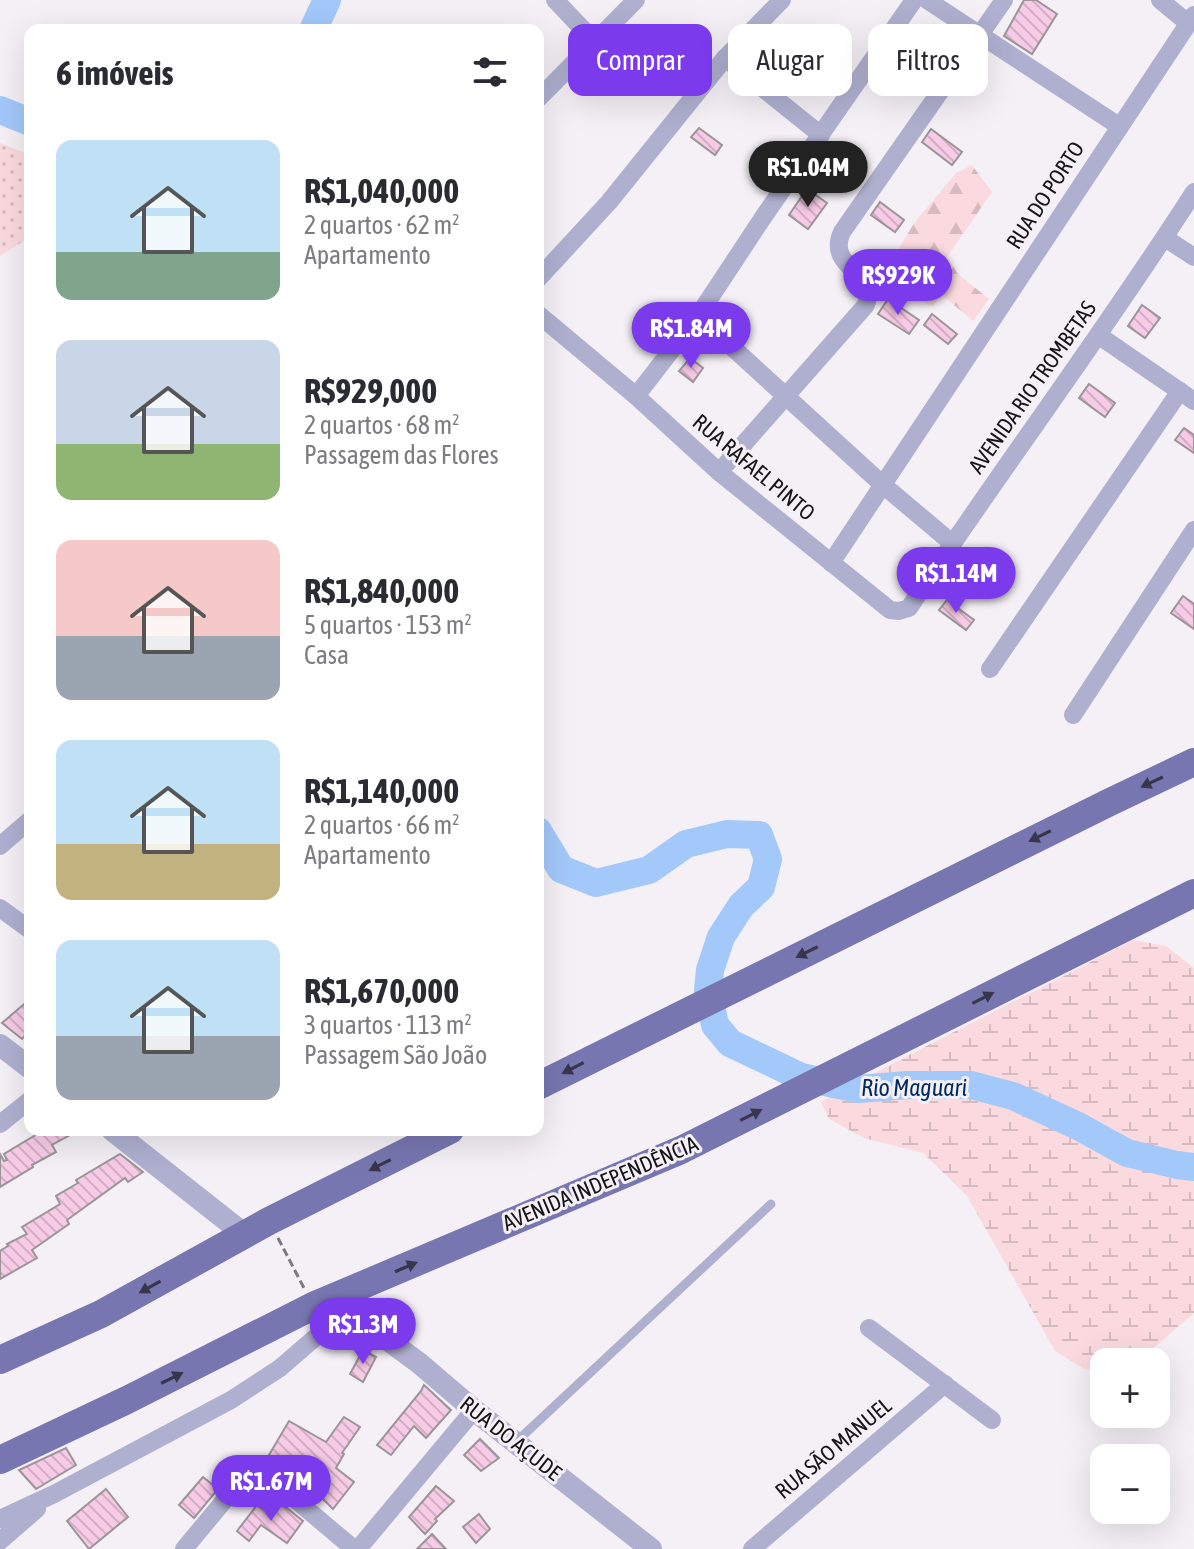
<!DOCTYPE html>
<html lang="pt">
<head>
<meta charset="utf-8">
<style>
  body { margin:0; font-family:"Asap Condensed",sans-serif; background:#f7f7f7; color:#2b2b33; height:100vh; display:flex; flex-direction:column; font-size:30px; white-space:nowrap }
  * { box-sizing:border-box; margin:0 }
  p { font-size:26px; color:#7c7c81 }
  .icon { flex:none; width:44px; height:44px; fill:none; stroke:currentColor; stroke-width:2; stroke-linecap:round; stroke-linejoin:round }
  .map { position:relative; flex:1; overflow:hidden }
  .panel { position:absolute; left:24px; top:24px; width:520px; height:1112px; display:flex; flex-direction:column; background:#fff; border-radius:16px; box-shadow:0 8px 32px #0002 }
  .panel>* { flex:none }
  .top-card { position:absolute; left:568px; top:24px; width:506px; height:72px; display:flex; gap:16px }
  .controls { position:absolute; left:1090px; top:1348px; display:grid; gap:16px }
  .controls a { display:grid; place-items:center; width:80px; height:80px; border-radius:16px; background:#fff; box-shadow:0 8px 32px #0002; font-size:40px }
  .price { position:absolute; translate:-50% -68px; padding:0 18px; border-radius:28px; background:#7c3aed; color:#fff; font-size:26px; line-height:52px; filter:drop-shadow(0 2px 4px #0008) }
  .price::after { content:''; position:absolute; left:50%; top:48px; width:24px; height:18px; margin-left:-12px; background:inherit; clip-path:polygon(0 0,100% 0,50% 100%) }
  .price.on { background:#222; color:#fff }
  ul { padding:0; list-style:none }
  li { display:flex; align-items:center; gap:24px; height:200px; padding:0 32px }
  li span { display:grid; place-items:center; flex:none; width:224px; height:160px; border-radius:16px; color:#555 }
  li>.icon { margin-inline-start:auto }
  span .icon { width:96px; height:96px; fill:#fffc; stroke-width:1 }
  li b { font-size:34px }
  h2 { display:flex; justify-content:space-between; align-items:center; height:96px; padding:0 32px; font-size:34px }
  .chip { padding:0 28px; border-radius:16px; background:#fff; box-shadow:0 8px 32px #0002; font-size:28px; line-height:72px }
  .chip.on { background:#7c3aed; color:#fff }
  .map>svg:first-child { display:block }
  .grass { fill:url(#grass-dots) }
  .forest { fill:url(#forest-firs) }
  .wetland { fill:url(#wetland-marsh) }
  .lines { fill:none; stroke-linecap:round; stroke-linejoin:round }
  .river { stroke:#a3c8fa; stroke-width:28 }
  .building { fill:url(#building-back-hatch); stroke:#9b9599; stroke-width:2 }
  .path { stroke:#7b797d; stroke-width:3; stroke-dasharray:8 4; stroke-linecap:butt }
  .service { stroke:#afafd0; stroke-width:9 }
  .minor { stroke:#afafd0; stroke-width:18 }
  .tertiary { stroke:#afafd0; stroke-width:22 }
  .primary { stroke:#7876b0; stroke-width:28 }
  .oneway { fill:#38364c }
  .labels { text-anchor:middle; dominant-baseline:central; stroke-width:6; stroke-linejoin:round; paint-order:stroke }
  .street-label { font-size:22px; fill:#151416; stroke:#f4f0f6 }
  .water-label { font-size:24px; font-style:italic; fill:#00295e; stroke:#f4f0f6 }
</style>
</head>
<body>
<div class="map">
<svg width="1194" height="1549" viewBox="0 0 1194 1549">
  <defs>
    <pattern id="grass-dots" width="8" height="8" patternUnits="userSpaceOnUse" patternTransform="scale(2)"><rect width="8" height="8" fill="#fadadf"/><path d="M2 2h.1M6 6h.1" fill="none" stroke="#d5babf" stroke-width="1.8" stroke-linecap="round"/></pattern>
    <pattern id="forest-firs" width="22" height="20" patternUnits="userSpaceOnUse" patternTransform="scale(2)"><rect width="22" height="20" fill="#fadadf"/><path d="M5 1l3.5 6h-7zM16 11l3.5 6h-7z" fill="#d5babf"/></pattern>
    <pattern id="wetland-marsh" width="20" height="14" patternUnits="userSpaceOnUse" patternTransform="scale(2)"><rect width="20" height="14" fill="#fadadf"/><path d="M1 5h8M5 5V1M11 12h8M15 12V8" fill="none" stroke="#d5babf"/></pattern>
    <pattern id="building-back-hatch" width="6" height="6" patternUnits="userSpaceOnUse" patternTransform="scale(2)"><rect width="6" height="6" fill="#f7cbe6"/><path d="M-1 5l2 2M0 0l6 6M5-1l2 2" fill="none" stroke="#d3adc5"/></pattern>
  </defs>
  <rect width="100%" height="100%" fill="#f4f0f6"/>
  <polygon class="grass" points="0,143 30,155 30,237 0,256"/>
  <polygon class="forest" points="972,165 992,192 947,257 958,274 989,299 973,321 942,295 933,306 927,305 919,289 906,275 897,251 915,222 956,173"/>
  <path class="wetland" d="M1133,940L1166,946L1194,968V1313L1137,1362H1104V1372L1084,1369L1055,1351L967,1196L923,1153L864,1138L829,1119L821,1102C924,1045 1029,995 1133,940Z"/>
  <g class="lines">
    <g class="river">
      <polyline points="313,30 327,0"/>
      <polyline points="0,110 30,122"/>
      <polyline points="538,831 561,869 596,883 649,870 686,844 727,834 759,835 768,859 761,887 741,906 721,937 710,970 708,990 715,1025 730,1043 801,1077 858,1089 908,1085 971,1085 1013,1096 1078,1126 1127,1153 1177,1165 1194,1167"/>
    </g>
  </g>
  <g class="building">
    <polygon points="1024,0 1036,0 1057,14 1032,54 1004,36"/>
    <polygon points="783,57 801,72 792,83 774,68"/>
    <polygon points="699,128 722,145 715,155 691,137"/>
    <polygon points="931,129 962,152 952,165 922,142"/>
    <polygon points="807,189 827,203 808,229 789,215"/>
    <polygon points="880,202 904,220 895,232 871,215"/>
    <polygon points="888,299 919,320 909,334 878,314"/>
    <polygon points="1142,305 1160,318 1145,338 1128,326"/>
    <polygon points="932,314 957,334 948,344 924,325"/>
    <polygon points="690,358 703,368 693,382 679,371"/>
    <polygon points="1089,384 1115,403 1105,417 1079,398"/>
    <polygon points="1184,428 1194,435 1194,453 1175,440"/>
    <polygon points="1183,596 1194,604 1194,629 1171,613"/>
    <polygon points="947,600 974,620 966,630 939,610"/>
    <polygon points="30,999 30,1030 22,1039 2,1023"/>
    <polygon points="44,1130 79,1130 52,1145 56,1152 32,1165 33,1167 0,1187 0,1154 4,1161 7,1160 4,1154"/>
    <polygon points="120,1154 143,1172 128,1182 125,1178 67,1220 69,1224 32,1250 37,1258 0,1279 0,1251 8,1246 7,1244 27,1234 22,1227 60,1204 56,1196 78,1183 76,1180"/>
    <polygon points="363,1350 376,1357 363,1382 350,1374"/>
    <polygon points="424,1385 451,1410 426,1438 414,1426 391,1455 377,1445 421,1391"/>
    <polygon points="344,1417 360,1427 342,1453 344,1454 336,1468 354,1482 333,1509 322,1498 302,1487 307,1478 269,1455 289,1421 326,1442"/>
    <polygon points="480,1439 499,1458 481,1471 464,1455"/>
    <polygon points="66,1448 76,1465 36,1489 19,1470"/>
    <polygon points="203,1477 218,1489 194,1518 179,1505"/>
    <polygon points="436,1486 454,1501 435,1519 437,1521 425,1534 409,1517"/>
    <polygon points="106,1489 128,1517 89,1549 67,1521"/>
    <polygon points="282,1504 303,1521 287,1543 261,1525 249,1541 237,1531 257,1505 273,1516"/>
    <polygon points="479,1514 490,1529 476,1543 463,1527"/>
    <polygon points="432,1534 446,1549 417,1549"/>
  </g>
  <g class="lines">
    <polyline class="path" points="278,1238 304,1288"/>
    <polyline class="service" points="516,1442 771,1204"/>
    <g class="minor">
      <polyline points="555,0 595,42"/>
      <polyline points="927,0 1119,126"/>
      <polyline points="1160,0 1188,23"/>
      <polyline points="725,58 821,135"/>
      <polyline points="538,99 636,0"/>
      <polyline points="1165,238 1194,257"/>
      <polyline points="538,279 609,202 725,58 782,0"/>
      <path d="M538,314L636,396L719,472L890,610L899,611L909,608C1002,468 1103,334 1194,192"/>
      <polyline points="698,316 883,485 952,543"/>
      <polyline points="1098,335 1194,401"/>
      <polyline points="636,396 698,316 764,216 914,0"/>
      <path d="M719,472L866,305L870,290C858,269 829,260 842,232L1004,0"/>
      <polyline points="831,563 1194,15"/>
      <polyline points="990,669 1180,391"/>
      <polyline points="1073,715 1194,530"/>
      <polyline points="0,846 30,820"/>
      <polyline points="0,908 30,930"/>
      <polyline points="0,1124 30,1100"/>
      <polyline points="869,1328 992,1420"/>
      <polyline points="0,1519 54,1494 231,1400 280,1368 347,1310"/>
      <polyline points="0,1541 37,1509"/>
      <polyline points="184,1549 253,1466 258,1468 354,1549"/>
      <polyline points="358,1549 474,1410"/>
      <polyline points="752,1549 945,1384"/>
    </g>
    <g class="tertiary">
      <polyline points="0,1045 30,1068"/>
      <polyline points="112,1130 244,1234"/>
      <polyline points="334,1298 347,1310 419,1363 474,1410 651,1549"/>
    </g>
    <g class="primary">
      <polyline points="538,1086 1110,802 1194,762"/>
      <polyline points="0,1360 101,1314 269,1221 450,1130"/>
      <polyline points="0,1460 127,1400 313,1306 681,1150 1194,893"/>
    </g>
  </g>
  <defs><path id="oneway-solid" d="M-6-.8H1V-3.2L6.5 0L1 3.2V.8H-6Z" transform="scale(2)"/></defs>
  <g class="oneway">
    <use href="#oneway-solid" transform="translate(1152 782) rotate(155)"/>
    <use href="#oneway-solid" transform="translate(1040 836) rotate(154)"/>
    <use href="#oneway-solid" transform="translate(807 952) rotate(154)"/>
    <use href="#oneway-solid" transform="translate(983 998) rotate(-27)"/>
    <use href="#oneway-solid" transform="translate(573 1068) rotate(153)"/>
    <use href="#oneway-solid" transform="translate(751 1115) rotate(-27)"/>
    <use href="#oneway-solid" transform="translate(380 1165) rotate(153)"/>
    <use href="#oneway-solid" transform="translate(406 1267) rotate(-23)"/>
    <use href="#oneway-solid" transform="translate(150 1287) rotate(151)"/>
    <use href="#oneway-solid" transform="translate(172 1378) rotate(-26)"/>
  </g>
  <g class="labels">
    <g class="street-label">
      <text transform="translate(1045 195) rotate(-57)">RUA DO PORTO</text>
      <text transform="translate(1032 387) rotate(-55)">AVENIDA RIO TROMBETAS</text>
      <text transform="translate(754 467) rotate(40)">RUA RAFAEL PINTO</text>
      <text transform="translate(600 1183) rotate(-23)">AVENIDA INDEPENDÊNCIA</text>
      <text transform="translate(511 1438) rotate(38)">RUA DO AÇUDE</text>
      <text transform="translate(833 1448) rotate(-40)">RUA SÃO MANUEL</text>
    </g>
    <g class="water-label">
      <text x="914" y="1087">Rio Maguari</text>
    </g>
  </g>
</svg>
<div class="controls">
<a>+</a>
<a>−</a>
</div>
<b class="price on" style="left:808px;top:209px">R$1.04M</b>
<b class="price" style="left:898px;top:317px">R$929K</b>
<b class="price" style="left:691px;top:370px">R$1.84M</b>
<b class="price" style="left:956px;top:615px">R$1.14M</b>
<b class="price" style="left:363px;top:1366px">R$1.3M</b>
<b class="price" style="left:271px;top:1523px">R$1.67M</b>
<div class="top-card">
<a class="chip on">Comprar</a>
<a class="chip">Alugar</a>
<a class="chip">Filtros</a>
</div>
<section class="panel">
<h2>6 imóveis<svg class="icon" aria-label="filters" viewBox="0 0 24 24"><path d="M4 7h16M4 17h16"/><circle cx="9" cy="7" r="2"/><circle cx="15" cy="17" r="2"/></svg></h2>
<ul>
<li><span style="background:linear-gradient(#bfe0f5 70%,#7fa58c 0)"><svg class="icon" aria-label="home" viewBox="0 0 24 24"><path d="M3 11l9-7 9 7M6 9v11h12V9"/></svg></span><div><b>R$1,040,000</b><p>2 quartos · 62 m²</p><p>Apartamento</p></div></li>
<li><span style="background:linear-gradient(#c9d6e8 65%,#8fb573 0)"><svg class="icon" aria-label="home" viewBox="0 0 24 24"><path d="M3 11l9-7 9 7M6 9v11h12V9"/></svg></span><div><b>R$929,000</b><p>2 quartos · 68 m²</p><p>Passagem das Flores</p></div></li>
<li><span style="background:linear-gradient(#f6c9c9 60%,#9aa5b1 0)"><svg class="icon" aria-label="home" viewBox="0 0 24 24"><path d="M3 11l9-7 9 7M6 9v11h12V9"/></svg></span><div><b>R$1,840,000</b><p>5 quartos · 153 m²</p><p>Casa</p></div></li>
<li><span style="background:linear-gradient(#bfe0f5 65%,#c2b280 0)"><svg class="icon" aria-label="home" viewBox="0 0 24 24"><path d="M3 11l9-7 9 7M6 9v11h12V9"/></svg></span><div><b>R$1,140,000</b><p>2 quartos · 66 m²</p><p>Apartamento</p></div></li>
<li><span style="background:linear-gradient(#bfe0f5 60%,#9aa5b1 0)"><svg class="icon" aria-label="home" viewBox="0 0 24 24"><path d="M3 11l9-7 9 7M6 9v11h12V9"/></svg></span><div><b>R$1,670,000</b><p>3 quartos · 113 m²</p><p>Passagem São João</p></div></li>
</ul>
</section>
</div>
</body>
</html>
